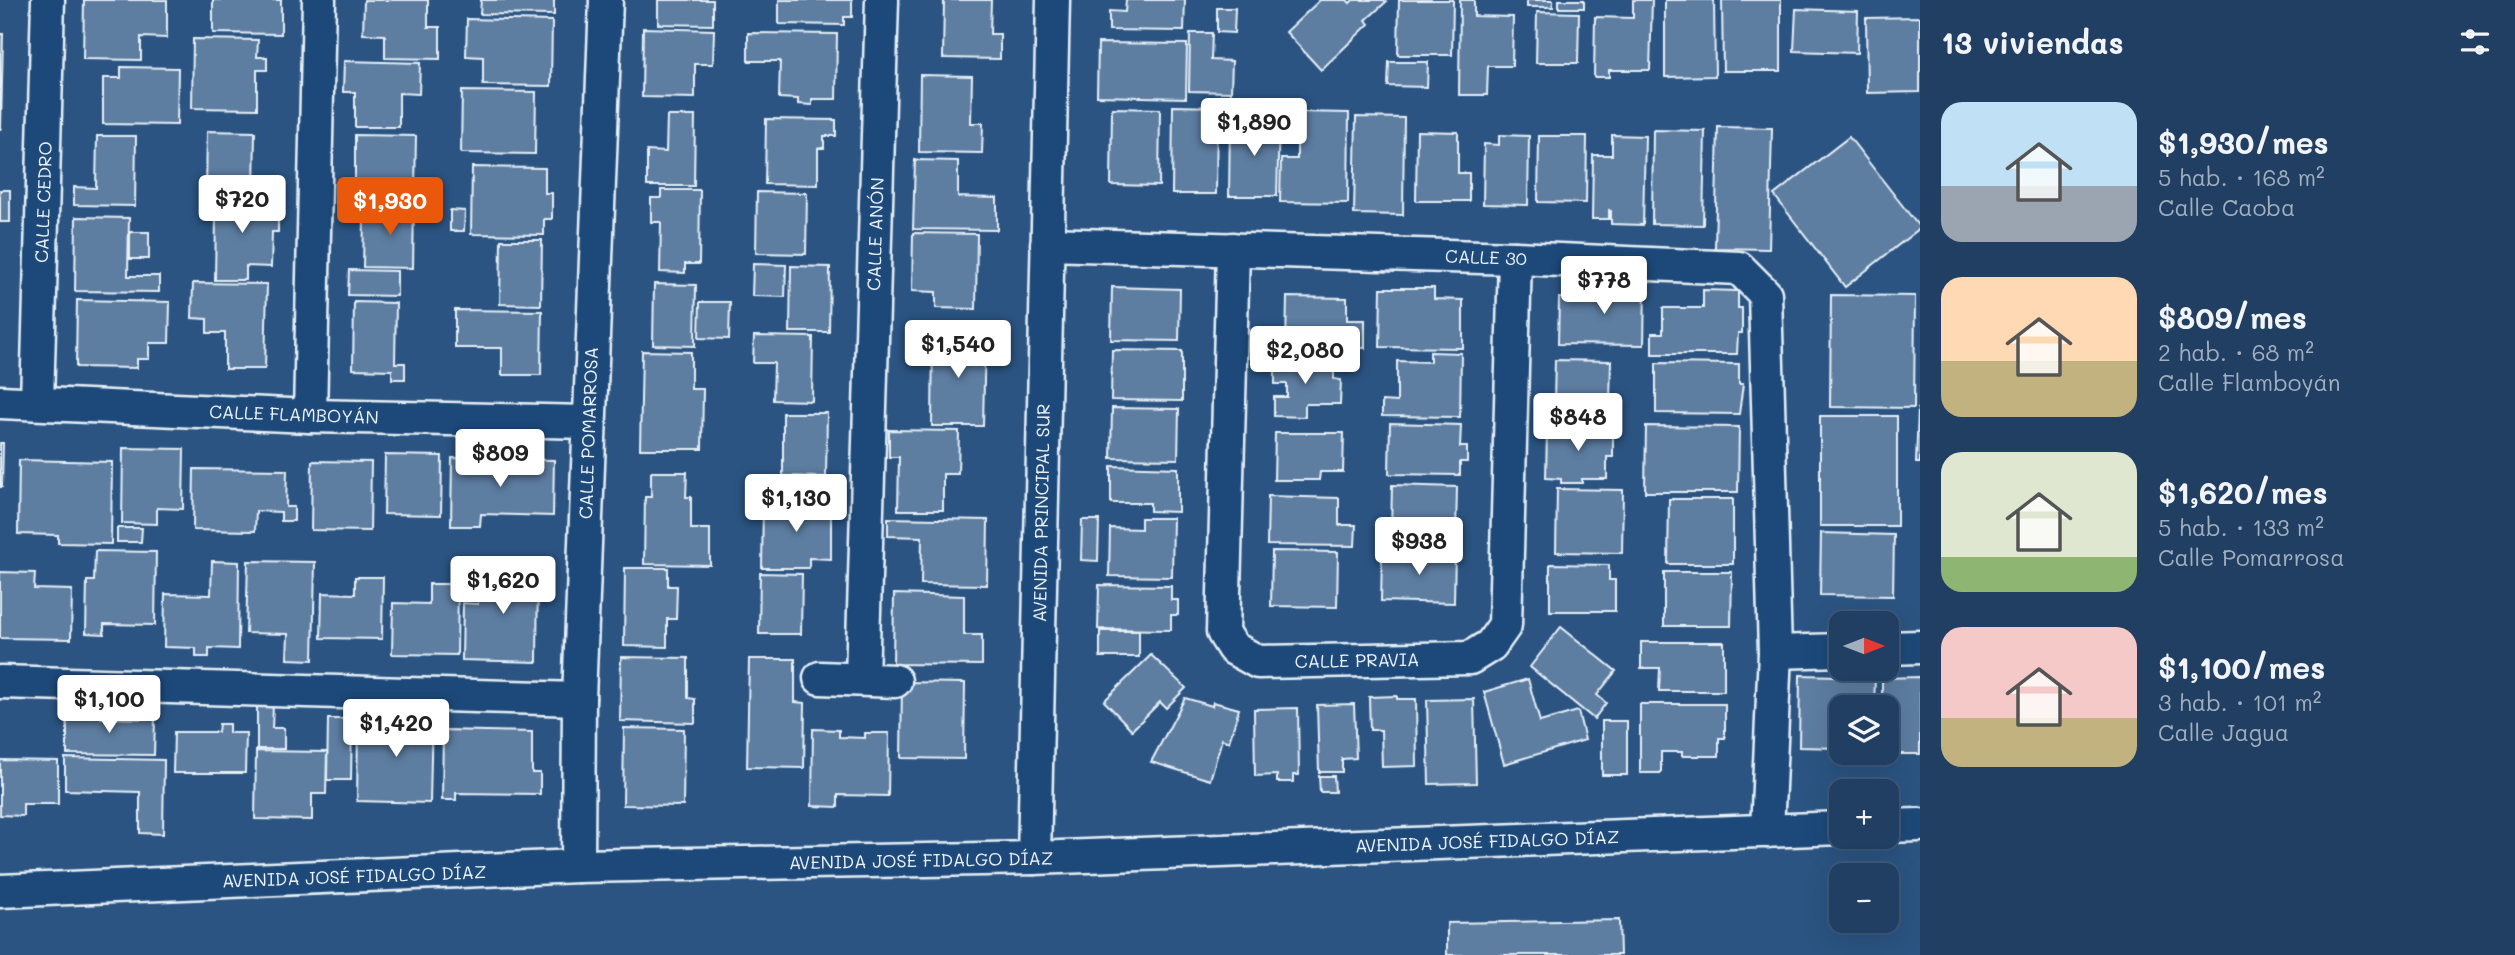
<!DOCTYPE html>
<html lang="es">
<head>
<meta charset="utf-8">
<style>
  body { margin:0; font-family:Mali,sans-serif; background:#2d4a6b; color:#f1f3f6; height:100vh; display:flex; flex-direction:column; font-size:26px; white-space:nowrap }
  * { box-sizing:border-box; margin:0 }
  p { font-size:23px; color:#a2afbe }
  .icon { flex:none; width:38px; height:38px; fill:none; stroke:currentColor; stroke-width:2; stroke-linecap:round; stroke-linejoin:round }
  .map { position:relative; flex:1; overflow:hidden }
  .side { display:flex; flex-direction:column; background:#203f62; width:595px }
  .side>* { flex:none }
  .needle { width:46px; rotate:90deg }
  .buttons { position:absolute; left:1829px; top:611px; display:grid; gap:14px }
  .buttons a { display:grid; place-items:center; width:70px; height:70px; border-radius:14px; background:#203f62; box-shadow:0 7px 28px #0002,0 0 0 2px #3d5877; font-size:35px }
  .price { position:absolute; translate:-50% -60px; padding:0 16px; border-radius:7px; background:#fff; color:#222; font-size:23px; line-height:46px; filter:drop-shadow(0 2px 4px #0008) }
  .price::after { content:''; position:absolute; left:50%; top:42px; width:21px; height:16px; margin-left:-10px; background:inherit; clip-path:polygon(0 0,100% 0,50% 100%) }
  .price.selected { background:#ea580c; color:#fff }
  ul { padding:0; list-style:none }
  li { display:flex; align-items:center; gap:21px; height:175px; padding:0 21px }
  li span { display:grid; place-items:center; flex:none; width:196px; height:140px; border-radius:21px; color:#555 }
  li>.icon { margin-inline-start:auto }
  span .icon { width:84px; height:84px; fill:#fffc; stroke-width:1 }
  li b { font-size:30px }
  h2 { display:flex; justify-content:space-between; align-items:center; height:84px; padding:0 21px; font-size:30px }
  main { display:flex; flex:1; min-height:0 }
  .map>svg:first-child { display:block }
  .building { fill:#5d7da1; stroke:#e8f1f8; stroke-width:2 }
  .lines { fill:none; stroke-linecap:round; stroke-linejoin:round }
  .minor-casing { stroke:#e8f1f8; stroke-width:37 }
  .minor { stroke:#1f4a7a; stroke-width:32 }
  .labels { text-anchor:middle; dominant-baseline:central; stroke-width:5; stroke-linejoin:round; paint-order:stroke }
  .street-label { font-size:18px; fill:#e8f1f8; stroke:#1f4a7a }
</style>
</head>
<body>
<main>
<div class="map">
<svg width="1920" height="955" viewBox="0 0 1920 955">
  <rect width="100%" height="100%" fill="#2b5482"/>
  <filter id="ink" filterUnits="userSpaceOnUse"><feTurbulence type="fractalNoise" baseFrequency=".0143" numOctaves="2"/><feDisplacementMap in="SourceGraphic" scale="14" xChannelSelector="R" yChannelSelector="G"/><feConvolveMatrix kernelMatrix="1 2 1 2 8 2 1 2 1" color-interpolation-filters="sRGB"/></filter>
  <g filter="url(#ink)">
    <g class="building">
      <polygon points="84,0 167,0 167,38 141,37 141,60 83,59"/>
      <polygon points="213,0 281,0 281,34 213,33"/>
      <polygon points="364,0 428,0 428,27 440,27 440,59 385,58 385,35 363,34"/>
      <polygon points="481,0 554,0 554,15 480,14"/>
      <polygon points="658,0 713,0 713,25 658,24"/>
      <polygon points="779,0 852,0 852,17 844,17 844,25 779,24"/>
      <polygon points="944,0 991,0 990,34 1000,34 1000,59 943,58"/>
      <polygon points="1126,0 1185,0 1184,31 1109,30 1109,11 1125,12"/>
      <polygon points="1320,0 1347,0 1350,3 1353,0 1384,0 1386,2 1366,20 1369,24 1321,70 1286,32"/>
      <polygon points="1399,0 1453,0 1452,55 1398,55"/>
      <polygon points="1460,0 1474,0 1474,16 1513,17 1512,66 1488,66 1487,95 1459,95"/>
      <rect x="1527" y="0" width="26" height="7"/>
      <rect x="1559" y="0" width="25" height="8"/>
      <polygon points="1633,0 1652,0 1650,70 1609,70 1609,77 1594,77 1595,17 1633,18"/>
      <polygon points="1665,0 1714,0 1715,76 1665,77"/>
      <polygon points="1722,0 1781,0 1781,71 1723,71"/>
      <polygon points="1217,8 1235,8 1234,33 1217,32"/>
      <polygon points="1796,9 1858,11 1857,53 1794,51"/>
      <polygon points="1537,12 1579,13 1578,63 1536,63"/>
      <polygon points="1920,17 1920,92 1867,93 1866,18"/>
      <polygon points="467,19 552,21 551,86 483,85 483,57 466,56"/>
      <polygon points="643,28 714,30 713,64 695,64 695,98 642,97"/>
      <polygon points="748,33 837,34 836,99 812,99 812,105 798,104 798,99 779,98 780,61 748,61"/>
      <polygon points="1190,33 1212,33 1211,60 1232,61 1231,92 1189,91"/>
      <polygon points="0,34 3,34 1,129 0,129"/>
      <polygon points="193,39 258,40 257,57 267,57 267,70 257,70 257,109 192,108"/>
      <polygon points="1098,43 1187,44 1186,98 1097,96"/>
      <polygon points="344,61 420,63 419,94 399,93 399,127 355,127 355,92 343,92"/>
      <polygon points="1389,62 1428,62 1427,87 1388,86"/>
      <polygon points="121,67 178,68 177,125 103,124 103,78 121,78"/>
      <polygon points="920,75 972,76 971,123 983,123 982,153 919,152"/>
      <polygon points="462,91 536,92 535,154 461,153"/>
      <polygon points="1220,96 1238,97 1238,118 1219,117"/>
      <polygon points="1173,106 1217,107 1216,194 1172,194"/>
      <polygon points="1112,108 1160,109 1159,186 1111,185"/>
      <polygon points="1297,112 1349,113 1348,203 1280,202 1281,159 1297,159"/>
      <polygon points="667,116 695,116 694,186 647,186 647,151 666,152"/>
      <polygon points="1356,117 1404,118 1403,215 1354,214"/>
      <polygon points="766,119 836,120 836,136 824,136 824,148 818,148 818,185 765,184"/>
      <polygon points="1230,121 1279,121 1277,196 1229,196"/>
      <polygon points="1718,127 1772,128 1769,249 1715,248"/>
      <polygon points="1653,130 1705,131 1703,225 1652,224"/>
      <polygon points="207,131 255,132 254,191 206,190"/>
      <polygon points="1417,131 1458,132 1458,173 1469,173 1469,201 1416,201"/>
      <polygon points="355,135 416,136 415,189 384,189 383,197 355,197"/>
      <polygon points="1499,135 1529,136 1528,205 1483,204 1484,144 1499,145"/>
      <polygon points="1612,135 1645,136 1643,225 1611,224 1611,211 1609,210 1609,219 1592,219 1593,155 1612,155"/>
      <polygon points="97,136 136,136 135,206 74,205 74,187 96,188"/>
      <polygon points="1539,136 1587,136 1586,203 1538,202"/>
      <polygon points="1849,137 1920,228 1845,287 1774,195"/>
      <polygon points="915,160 958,161 958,197 997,198 997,230 913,229"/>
      <polygon points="472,167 545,168 545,193 552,193 552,219 544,219 544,235 471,234"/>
      <rect x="0" y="190" width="10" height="32"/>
      <polygon points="661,190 700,190 699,264 685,264 685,273 660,272 661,222 651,222 651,198 661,198"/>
      <polygon points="757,192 807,193 806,254 756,253"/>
      <polygon points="207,198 272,200 272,215 278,215 278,232 272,232 271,267 246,266 246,280 215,280 216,216 206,216"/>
      <polygon points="384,202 414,202 413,268 363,267 364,218 384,218"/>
      <polygon points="450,210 465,211 464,231 450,231"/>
      <polygon points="76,217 129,218 128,276 159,276 159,292 75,291"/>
      <rect x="130" y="232" width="19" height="27"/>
      <polygon points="913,233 977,234 976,309 936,308 936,292 912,291"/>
      <polygon points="501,240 542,240 541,305 500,304"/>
      <polygon points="753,264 786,265 785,297 752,296"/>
      <polygon points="791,266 830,267 829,332 790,332"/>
      <polygon points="349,270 397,271 397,296 348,295"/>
      <polygon points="193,283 267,284 265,369 225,369 225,333 207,333 207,319 192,318"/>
      <polygon points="1590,283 1645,284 1644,345 1558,344 1559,298 1590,299"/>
      <polygon points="654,284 696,285 695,346 653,345"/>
      <polygon points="1112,287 1180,289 1179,341 1111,340"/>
      <polygon points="1381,288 1434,288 1434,299 1463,300 1463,348 1380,347"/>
      <polygon points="1703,290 1738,291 1738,308 1742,308 1742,333 1738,333 1737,354 1652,354 1652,333 1663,333 1663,308 1703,308"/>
      <polygon points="1831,295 1915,296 1914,408 1830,407"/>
      <polygon points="1287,297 1347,298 1347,320 1365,320 1365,348 1286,346"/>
      <polygon points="77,300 170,302 169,343 149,343 149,359 137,359 137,368 76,367"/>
      <polygon points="354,302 396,303 395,363 405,363 405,379 392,379 392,370 353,369"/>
      <polygon points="700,302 730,302 729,339 699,338"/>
      <polygon points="455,310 542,311 541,375 502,375 502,348 455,348"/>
      <polygon points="933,333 985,334 983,426 932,426"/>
      <polygon points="754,336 813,337 812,401 773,400 774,363 753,363"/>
      <polygon points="1112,350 1182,351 1182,401 1111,400"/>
      <polygon points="642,351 691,352 691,389 703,389 702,449 640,449"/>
      <polygon points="1430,352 1461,353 1460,417 1382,416 1382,401 1397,402 1397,361 1430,362"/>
      <polygon points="1275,359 1334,360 1334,379 1341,380 1340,404 1305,404 1305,417 1274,416 1274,397 1287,397 1287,384 1275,384"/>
      <polygon points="1555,360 1611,361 1610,402 1554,401"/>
      <polygon points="1656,363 1739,364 1739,384 1743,384 1739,414 1656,413"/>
      <polygon points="1565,403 1593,403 1593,416 1564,415"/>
      <polygon points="1112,408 1179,409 1178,459 1111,458"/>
      <polygon points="1918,409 1920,409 1920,463 1916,463"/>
      <polygon points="783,413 827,413 826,477 783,476"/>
      <rect x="1820" y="416" width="77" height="110"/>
      <polygon points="1390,423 1461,425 1460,447 1467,447 1467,462 1460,462 1460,475 1389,474"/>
      <polygon points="1646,426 1739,427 1738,492 1645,492"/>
      <polygon points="1547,427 1613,428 1613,457 1607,457 1607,479 1582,479 1582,483 1561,483 1561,479 1546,478"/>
      <polygon points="889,430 959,431 958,474 943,474 943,510 898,510 899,457 889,457"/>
      <polygon points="1275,433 1344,433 1343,472 1320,472 1319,480 1274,480"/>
      <polygon points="0,443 3,443 2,487 0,487"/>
      <polygon points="123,448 184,449 183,509 157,508 157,524 122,523"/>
      <polygon points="385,455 442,456 441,515 384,514"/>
      <polygon points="452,458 554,460 553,516 481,514 480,526 451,526"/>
      <polygon points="19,460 112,462 111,544 58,543 58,535 18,534"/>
      <polygon points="312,461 371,462 370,531 311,530"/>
      <polygon points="1111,466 1178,468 1178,512 1150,511 1150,503 1111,503"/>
      <polygon points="194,469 287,470 286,507 294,507 294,521 281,521 281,512 256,511 255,531 193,530"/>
      <polygon points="651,472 687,472 686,497 691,497 691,529 710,529 710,565 644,564 645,497 651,497"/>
      <polygon points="1392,485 1457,487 1456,533 1391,532"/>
      <polygon points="1557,489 1623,490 1622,553 1556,552"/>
      <polygon points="1268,496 1339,498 1339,525 1356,525 1355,546 1267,545"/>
      <polygon points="1669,499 1733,499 1733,564 1668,564"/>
      <polygon points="763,503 831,504 831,559 809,558 809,568 762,568"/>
      <polygon points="888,518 988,520 987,585 921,584 922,537 888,536"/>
      <polygon points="1141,518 1173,518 1172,577 1109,576 1110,528 1141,529"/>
      <polygon points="1082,520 1099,520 1098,561 1081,560"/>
      <polygon points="117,528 142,528 141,542 117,542"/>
      <polygon points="1821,533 1894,535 1893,596 1820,595"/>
      <polygon points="1415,549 1455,550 1454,603 1381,601 1382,556 1415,557"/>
      <polygon points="95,551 156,552 155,625 104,624 104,634 86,633 87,581 94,581"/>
      <polygon points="1272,551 1338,552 1337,607 1271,606"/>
      <polygon points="212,561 239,562 238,649 209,648 209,657 196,657 196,648 164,647 165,594 211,595"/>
      <polygon points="248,561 315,562 313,660 287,659 288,634 246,633"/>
      <polygon points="1550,564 1609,565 1609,580 1615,580 1615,611 1550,611"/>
      <polygon points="478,565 538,566 537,662 462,660 463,603 478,604"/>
      <polygon points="625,568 668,568 668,586 677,586 676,619 667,619 667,647 624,646"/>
      <polygon points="0,572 35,573 34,589 72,590 71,639 0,638"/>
      <polygon points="1664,572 1732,572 1731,626 1664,626"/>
      <polygon points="760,573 802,574 801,634 759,634"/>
      <polygon points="355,577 383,577 382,639 321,638 322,593 355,594"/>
      <polygon points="429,584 458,584 457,655 392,654 393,603 429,604"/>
      <polygon points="1099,585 1171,586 1171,600 1178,600 1178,615 1171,615 1171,630 1098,629"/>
      <polygon points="894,594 964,596 964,635 982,635 982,665 893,664"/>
      <polygon points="1561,627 1616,671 1597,695 1606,703 1594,719 1530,667"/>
      <rect x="1100" y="631" width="39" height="26"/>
      <polygon points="1641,642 1724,642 1724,691 1659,691 1660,668 1641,668"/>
      <polygon points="1151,655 1186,688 1166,708 1160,702 1132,730 1104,701"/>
      <polygon points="621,657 688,658 688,698 695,699 695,723 620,721"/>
      <polygon points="749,659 795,659 795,702 805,703 804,768 747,767"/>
      <polygon points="1800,675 1875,677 1874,707 1841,707 1841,748 1799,747"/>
      <polygon points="1920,677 1920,754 1883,754 1886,752 1886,707 1882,707 1882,678"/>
      <polygon points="1528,679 1540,722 1578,711 1585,740 1504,764 1484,692"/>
      <polygon points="902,682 965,683 964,759 901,758"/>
      <polygon points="1397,696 1397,699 1416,699 1417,766 1382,767 1381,730 1370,730 1369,697"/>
      <polygon points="1185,698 1212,706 1213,702 1239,709 1229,742 1222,739 1210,780 1151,762"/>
      <polygon points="1474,699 1476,783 1429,784 1427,700"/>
      <polygon points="1354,704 1356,758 1342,759 1342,772 1319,772 1317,705"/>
      <polygon points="1640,704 1725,704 1725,738 1719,738 1719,756 1682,756 1682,752 1661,752 1661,773 1640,773"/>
      <polygon points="257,705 273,705 272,728 284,728 284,749 257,749"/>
      <polygon points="1298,708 1299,775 1293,775 1293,782 1277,782 1277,775 1255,776 1254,709"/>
      <polygon points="67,711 101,712 101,718 155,719 154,755 67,754"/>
      <polygon points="386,711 432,712 430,803 357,801 358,725 386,725"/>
      <polygon points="328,719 352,719 351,780 327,780"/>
      <rect x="1602" y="721" width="25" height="54"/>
      <polygon points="219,724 229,724 229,733 246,733 245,773 173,773 174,732 218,732"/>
      <polygon points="624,728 684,729 683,806 623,805"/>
      <polygon points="813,729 839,730 839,737 865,738 865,733 889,733 888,796 838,795 838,807 812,806"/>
      <polygon points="443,730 532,732 532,773 540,773 540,794 456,793 456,800 442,800"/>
      <polygon points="256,751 327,752 326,794 312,794 312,820 255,819"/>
      <polygon points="65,758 164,760 163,834 140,833 140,792 65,790"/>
      <polygon points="0,760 58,761 58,804 23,804 23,816 0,815"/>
      <polygon points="1319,776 1334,776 1335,792 1320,792"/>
      <polygon points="1619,920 1620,955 1447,955 1447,923"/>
    </g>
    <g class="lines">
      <defs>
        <g id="minor">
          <polyline points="1047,244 1515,258 1739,268 1765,294 1775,652 1767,831"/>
          <polyline points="1233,249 1223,632 1233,648 1258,662 1470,658 1491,645 1505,625 1515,258"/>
          <polyline points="0,402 310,416 588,422"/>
          <polyline points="37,403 48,0"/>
          <polyline points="310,416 319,0"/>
          <polyline points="1886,648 1920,647"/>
          <polyline points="1775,652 1841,650"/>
          <polyline points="820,678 895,681"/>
          <polyline points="862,679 882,0"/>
          <polyline points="0,682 579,699"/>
          <polyline points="1886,826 1920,825"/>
          <polyline points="1034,858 1053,0"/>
          <polyline points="578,866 579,699 606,0"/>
          <polyline points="0,891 578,866 1034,858 1841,828"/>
        </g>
      </defs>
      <use href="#minor" class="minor-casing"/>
      <use href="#minor" class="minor"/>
    </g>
  </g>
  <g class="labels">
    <g class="street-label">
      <text transform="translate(43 202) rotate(-88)">CALLE CEDRO</text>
      <text transform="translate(875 234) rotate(-88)">CALLE ANÓN</text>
      <text transform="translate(1486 257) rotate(2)">CALLE 30</text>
      <text transform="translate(294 414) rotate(2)">CALLE FLAMBOYÁN</text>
      <text transform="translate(588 433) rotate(-88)">CALLE POMARROSA</text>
      <text transform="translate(1041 513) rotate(-89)">AVENIDA PRINCIPAL SUR</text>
      <text transform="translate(1357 660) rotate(-1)">CALLE PRAVIA</text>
      <text transform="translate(1487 841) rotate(-2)">AVENIDA JOSÉ FIDALGO DÍAZ</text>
      <text transform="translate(921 860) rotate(-1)">AVENIDA JOSÉ FIDALGO DÍAZ</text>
      <text transform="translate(354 876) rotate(-2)">AVENIDA JOSÉ FIDALGO DÍAZ</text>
    </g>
  </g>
</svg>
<div class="buttons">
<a><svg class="needle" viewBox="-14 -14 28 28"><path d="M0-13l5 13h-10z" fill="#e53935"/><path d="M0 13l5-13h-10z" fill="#a2afbe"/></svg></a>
<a><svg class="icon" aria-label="layers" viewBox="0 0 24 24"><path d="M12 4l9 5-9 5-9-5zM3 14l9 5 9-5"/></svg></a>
<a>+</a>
<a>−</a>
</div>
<b class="price" style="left:1254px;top:158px">$1,890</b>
<b class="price" style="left:242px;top:235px">$720</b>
<b class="price selected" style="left:390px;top:237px">$1,930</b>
<b class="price" style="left:1604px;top:316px">$778</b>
<b class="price" style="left:958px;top:380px">$1,540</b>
<b class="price" style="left:1305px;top:386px">$2,080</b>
<b class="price" style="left:1578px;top:453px">$848</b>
<b class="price" style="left:500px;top:489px">$809</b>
<b class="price" style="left:796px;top:534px">$1,130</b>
<b class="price" style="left:1419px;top:577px">$938</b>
<b class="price" style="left:503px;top:616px">$1,620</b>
<b class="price" style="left:109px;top:735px">$1,100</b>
<b class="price" style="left:396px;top:759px">$1,420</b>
</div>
<section class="side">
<h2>13 viviendas<svg class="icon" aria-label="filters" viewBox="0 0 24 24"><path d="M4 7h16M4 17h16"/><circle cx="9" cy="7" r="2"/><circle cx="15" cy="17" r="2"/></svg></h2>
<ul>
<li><span style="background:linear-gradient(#bfe0f5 60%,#9aa5b1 0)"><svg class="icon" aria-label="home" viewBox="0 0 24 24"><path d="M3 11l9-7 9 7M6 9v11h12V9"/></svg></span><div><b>$1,930/mes</b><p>5 hab. · 168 m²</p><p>Calle Caoba</p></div></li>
<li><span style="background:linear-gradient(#ffd9b3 60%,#c2b280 0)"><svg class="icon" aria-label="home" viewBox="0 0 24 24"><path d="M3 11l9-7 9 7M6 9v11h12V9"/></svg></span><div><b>$809/mes</b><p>2 hab. · 68 m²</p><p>Calle Flamboyán</p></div></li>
<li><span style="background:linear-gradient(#dfe7d0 75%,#8fb573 0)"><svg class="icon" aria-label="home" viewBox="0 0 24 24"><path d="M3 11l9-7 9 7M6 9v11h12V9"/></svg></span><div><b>$1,620/mes</b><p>5 hab. · 133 m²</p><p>Calle Pomarrosa</p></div></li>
<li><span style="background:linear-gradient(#f6c9c9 65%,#c2b280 0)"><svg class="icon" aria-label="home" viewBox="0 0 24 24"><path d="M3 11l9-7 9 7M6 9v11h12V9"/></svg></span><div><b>$1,100/mes</b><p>3 hab. · 101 m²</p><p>Calle Jagua</p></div></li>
</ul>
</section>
</main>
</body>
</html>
